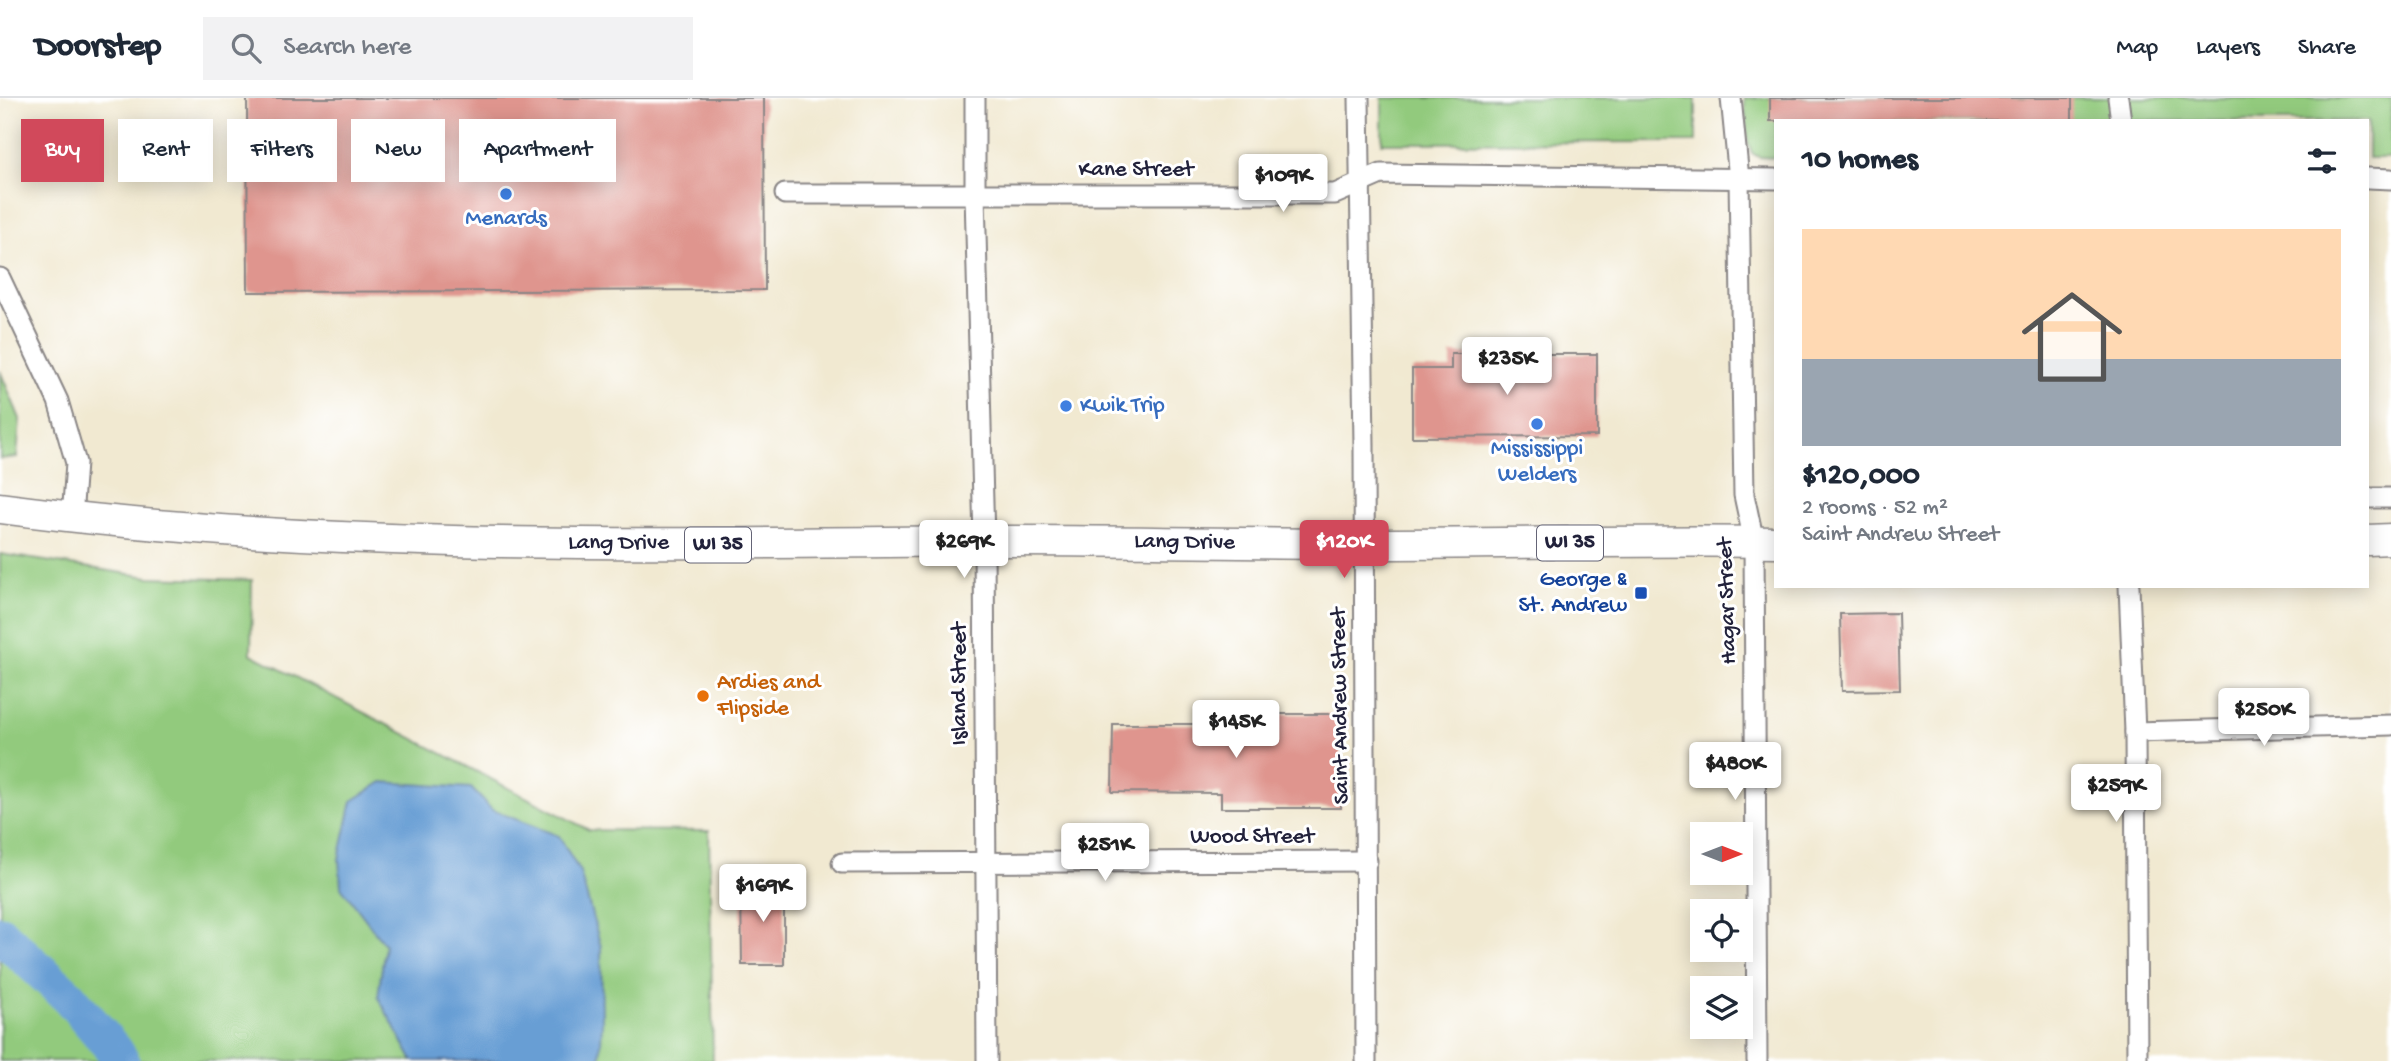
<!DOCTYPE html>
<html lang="en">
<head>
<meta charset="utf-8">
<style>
  body { margin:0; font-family:"Gochi Hand",sans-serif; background:#f2f2f3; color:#1f2937; height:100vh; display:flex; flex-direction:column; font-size:26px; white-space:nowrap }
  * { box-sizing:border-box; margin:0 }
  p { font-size:23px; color:#747a83 }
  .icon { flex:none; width:38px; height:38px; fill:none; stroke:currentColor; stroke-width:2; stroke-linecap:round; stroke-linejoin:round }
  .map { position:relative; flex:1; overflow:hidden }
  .drawer { position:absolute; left:1774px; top:21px; width:595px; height:469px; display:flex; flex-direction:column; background:#fff; border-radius:0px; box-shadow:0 4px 18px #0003 }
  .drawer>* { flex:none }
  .banner { position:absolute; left:21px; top:21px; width:665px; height:63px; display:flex; gap:14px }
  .needle { width:46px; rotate:90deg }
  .controls { position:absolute; left:1690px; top:724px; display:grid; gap:14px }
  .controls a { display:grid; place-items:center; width:63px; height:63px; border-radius:0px; background:#fff; box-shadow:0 4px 18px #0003; font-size:35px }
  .price { position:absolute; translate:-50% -60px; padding:0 16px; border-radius:7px; background:#fff; color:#222; font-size:23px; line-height:46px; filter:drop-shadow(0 2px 4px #0008) }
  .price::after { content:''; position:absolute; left:50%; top:42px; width:21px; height:16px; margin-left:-10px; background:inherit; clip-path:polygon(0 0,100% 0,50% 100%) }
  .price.on { background:#d1495b; color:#fff }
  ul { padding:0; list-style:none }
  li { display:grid; align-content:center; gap:14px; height:371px; padding:0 28px }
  li span { display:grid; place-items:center; height:217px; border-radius:0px; color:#555 }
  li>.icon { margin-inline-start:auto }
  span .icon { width:126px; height:126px; fill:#fffc; stroke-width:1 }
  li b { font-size:30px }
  h2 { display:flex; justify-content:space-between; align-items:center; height:84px; padding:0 28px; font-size:30px }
  .pill { padding:0 24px; border-radius:0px; background:#fff; box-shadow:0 4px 18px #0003; font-size:24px; line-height:63px }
  .pill.on { background:#d1495b; color:#fff }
  header { display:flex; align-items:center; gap:42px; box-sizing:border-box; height:98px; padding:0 35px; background:#fff; border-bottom:2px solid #e0e1e3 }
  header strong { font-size:33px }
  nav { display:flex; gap:38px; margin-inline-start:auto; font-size:24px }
  .search { width:490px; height:63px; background:#f2f2f3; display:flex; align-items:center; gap:18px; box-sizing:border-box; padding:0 24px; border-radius:0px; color:#747a83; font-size:26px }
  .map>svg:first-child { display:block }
  .green { fill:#92ca7d; stroke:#5a765c; stroke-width:2 }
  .water { fill:#679ed4; stroke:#446088; stroke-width:2 }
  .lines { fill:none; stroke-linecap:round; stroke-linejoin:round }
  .river { stroke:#679ed4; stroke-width:37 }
  .building { fill:#df958e }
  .minor-casing { stroke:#8a8686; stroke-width:23 }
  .primary-casing { stroke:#8a8686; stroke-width:33 }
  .minor { stroke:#fff; stroke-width:19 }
  .primary { stroke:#fff; stroke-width:30 }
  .shop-dot { fill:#3f7fe0; stroke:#fff; stroke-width:2.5 }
  .transit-dot { fill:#1a4fb4; stroke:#fff; stroke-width:2.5 }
  .food-dot { fill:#e8710a; stroke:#fff; stroke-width:2.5 }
  .labels { text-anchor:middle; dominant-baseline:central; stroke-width:6; stroke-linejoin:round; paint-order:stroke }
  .shield { fill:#fff; stroke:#646476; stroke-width:2 }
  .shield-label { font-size:21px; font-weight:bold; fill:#22223b }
  .street-label { font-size:23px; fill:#22223b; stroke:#fff }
  .shop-label { font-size:23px; fill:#366cbe; stroke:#fff }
  .transit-label { font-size:23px; fill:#164399; stroke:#fff; text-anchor:end }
  .food-label { font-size:23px; fill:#c56008; stroke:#fff; text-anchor:start }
</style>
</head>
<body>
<header>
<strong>Doorstep</strong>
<div class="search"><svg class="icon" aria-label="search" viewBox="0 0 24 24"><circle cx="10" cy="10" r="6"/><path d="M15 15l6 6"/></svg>Search here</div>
<nav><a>Map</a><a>Layers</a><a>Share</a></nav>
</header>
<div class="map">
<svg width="2391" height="963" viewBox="0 0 2391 963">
  <rect width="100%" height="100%" fill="#fff"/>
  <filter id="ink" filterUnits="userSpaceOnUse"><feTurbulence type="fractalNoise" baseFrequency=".0143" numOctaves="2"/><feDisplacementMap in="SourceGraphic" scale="14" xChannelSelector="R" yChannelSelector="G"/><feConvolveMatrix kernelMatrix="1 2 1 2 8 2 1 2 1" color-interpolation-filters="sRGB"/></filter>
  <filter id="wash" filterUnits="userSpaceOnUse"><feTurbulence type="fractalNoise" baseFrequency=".00686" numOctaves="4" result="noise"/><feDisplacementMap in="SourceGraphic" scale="28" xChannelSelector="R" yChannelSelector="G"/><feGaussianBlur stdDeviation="1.57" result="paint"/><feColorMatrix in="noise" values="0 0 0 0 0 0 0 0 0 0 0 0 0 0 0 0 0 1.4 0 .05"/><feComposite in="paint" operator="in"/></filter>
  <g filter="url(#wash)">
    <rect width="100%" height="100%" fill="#f1e9d1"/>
    <g class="green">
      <polygon points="1382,0 1696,0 1696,44 1382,45"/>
      <polygon points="1744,0 2391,0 2391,60 2368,60 2368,23 1776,23 1776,60 1759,59 1752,55 1748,45"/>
      <polygon points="0,273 20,321 17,359 0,361"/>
      <polygon points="0,456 149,479 252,482 251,556 589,732 709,733 713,963 0,963"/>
    </g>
    <polygon class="water" points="382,684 471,690 492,712 559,738 580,774 601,849 602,925 600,963 413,963 378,899 385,847 341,789 339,761 352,703"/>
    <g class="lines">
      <polyline class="river" points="0,836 69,899 115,953 121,963"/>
    </g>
    <g id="blocks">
      <g class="building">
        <polygon points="247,0 764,0 765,192 248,194"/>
        <rect x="1770" y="0" width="302" height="23"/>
        <polygon points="1451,256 1597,256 1597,338 1412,339 1412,271 1451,271"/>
        <polygon points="1898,515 1900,592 1842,593 1840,516"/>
        <polygon points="1221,616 1341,616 1341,710 1221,710 1221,695 1112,694 1113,626 1221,626"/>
        <polygon points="741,785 784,785 784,867 742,867"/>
      </g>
    </g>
  </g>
  <g filter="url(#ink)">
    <use href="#blocks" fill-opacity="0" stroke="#8a8686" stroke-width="2"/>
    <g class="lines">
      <defs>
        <g id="minor">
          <polyline points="975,0 975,96 984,443 987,963"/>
          <polyline points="1359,0 1364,347 1366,963"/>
          <polyline points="1731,0 1739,81 1744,397 1754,444 1757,963"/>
          <polyline points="2118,0 2121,23"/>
          <polyline points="2368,80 2391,81"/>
          <polyline points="785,96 1335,96 1381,76 1776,81"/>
          <polyline points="0,180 58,303 76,365 72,420"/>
          <polyline points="2368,400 2391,400"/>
          <polyline points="2129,488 2135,634 2137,963"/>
          <polyline points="2135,634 2391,627"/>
          <polyline points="842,765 1367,763"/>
        </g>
        <g id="primary">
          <path id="s1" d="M0,410C325,453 654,446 981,443C1109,442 1237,446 1365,446C1502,446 1639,442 1776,444"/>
          <polyline points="2368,442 2391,441"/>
        </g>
      </defs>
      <use href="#minor" class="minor-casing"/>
      <use href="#primary" class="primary-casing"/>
      <use href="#minor" class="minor"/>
      <use href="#primary" class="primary"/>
    </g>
  </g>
  <g class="shop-dot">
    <circle cx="506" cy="96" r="7"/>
    <circle cx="1066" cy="308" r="7"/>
    <circle cx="1537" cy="326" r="7"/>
  </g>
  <rect class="transit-dot" x="1634" y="488" width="14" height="14" rx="3.5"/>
  <circle class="food-dot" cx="703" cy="598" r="7"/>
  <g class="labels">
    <g class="shield">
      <rect x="1537" y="427.5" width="66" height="35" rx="5"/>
      <rect x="685" y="429.5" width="66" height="35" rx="5"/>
    </g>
    <g class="shield-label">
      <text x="1570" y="445">WI 35</text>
      <text x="718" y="447">WI 35</text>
    </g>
    <g class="street-label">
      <text x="1136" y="72">Kane Street</text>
      <text stroke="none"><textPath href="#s1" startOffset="1186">Lang Drive</textPath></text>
      <text stroke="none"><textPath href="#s1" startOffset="620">Lang Drive</textPath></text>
      <text transform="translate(1728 503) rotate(-92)">Hagar Street</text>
      <text transform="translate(960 586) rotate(-90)">Island Street</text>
      <text transform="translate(1341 608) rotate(-91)">Saint Andrew Street</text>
      <text x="1252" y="739">Wood Street</text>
    </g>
    <g class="shop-label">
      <text x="506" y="121">Menards</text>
      <text x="1080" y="308" text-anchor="start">Kwik Trip</text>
      <text x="1537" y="351">Mississippi<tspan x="1537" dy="26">Welders</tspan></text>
    </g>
    <g class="transit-label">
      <text x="1627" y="482">George &amp;<tspan x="1627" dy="26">St. Andrew</tspan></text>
    </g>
    <g class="food-label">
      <text x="717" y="585">Ardies and<tspan x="717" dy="26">Flipside</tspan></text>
    </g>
  </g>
</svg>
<div class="controls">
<a><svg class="needle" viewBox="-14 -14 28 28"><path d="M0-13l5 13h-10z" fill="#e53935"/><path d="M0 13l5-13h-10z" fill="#747a83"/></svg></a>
<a><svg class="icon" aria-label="locate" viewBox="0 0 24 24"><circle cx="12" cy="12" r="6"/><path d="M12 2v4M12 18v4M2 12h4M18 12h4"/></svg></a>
<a><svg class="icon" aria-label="layers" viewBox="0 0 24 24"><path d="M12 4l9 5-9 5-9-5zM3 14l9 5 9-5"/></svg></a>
</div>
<b class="price" style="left:1283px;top:116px">$109K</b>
<b class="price" style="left:1507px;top:299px">$235K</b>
<b class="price" style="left:964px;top:482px">$269K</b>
<b class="price on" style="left:1344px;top:482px">$120K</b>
<b class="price" style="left:2264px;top:650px">$250K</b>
<b class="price" style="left:1236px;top:662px">$145K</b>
<b class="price" style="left:1735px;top:704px">$480K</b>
<b class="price" style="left:2116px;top:726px">$259K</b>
<b class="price" style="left:1105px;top:785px">$251K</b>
<b class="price" style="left:763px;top:826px">$169K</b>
<div class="banner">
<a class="pill on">Buy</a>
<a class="pill">Rent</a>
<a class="pill">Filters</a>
<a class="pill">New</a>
<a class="pill">Apartment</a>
</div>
<section class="drawer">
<h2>10 homes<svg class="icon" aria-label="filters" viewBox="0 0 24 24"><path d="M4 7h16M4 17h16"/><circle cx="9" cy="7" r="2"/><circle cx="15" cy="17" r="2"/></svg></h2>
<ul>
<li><span style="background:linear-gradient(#ffd9b3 60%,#9aa5b1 0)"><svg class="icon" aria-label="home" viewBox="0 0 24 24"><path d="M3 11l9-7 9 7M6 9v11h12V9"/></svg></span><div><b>$120,000</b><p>2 rooms · 52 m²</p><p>Saint Andrew Street</p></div></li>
</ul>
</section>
</div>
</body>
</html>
